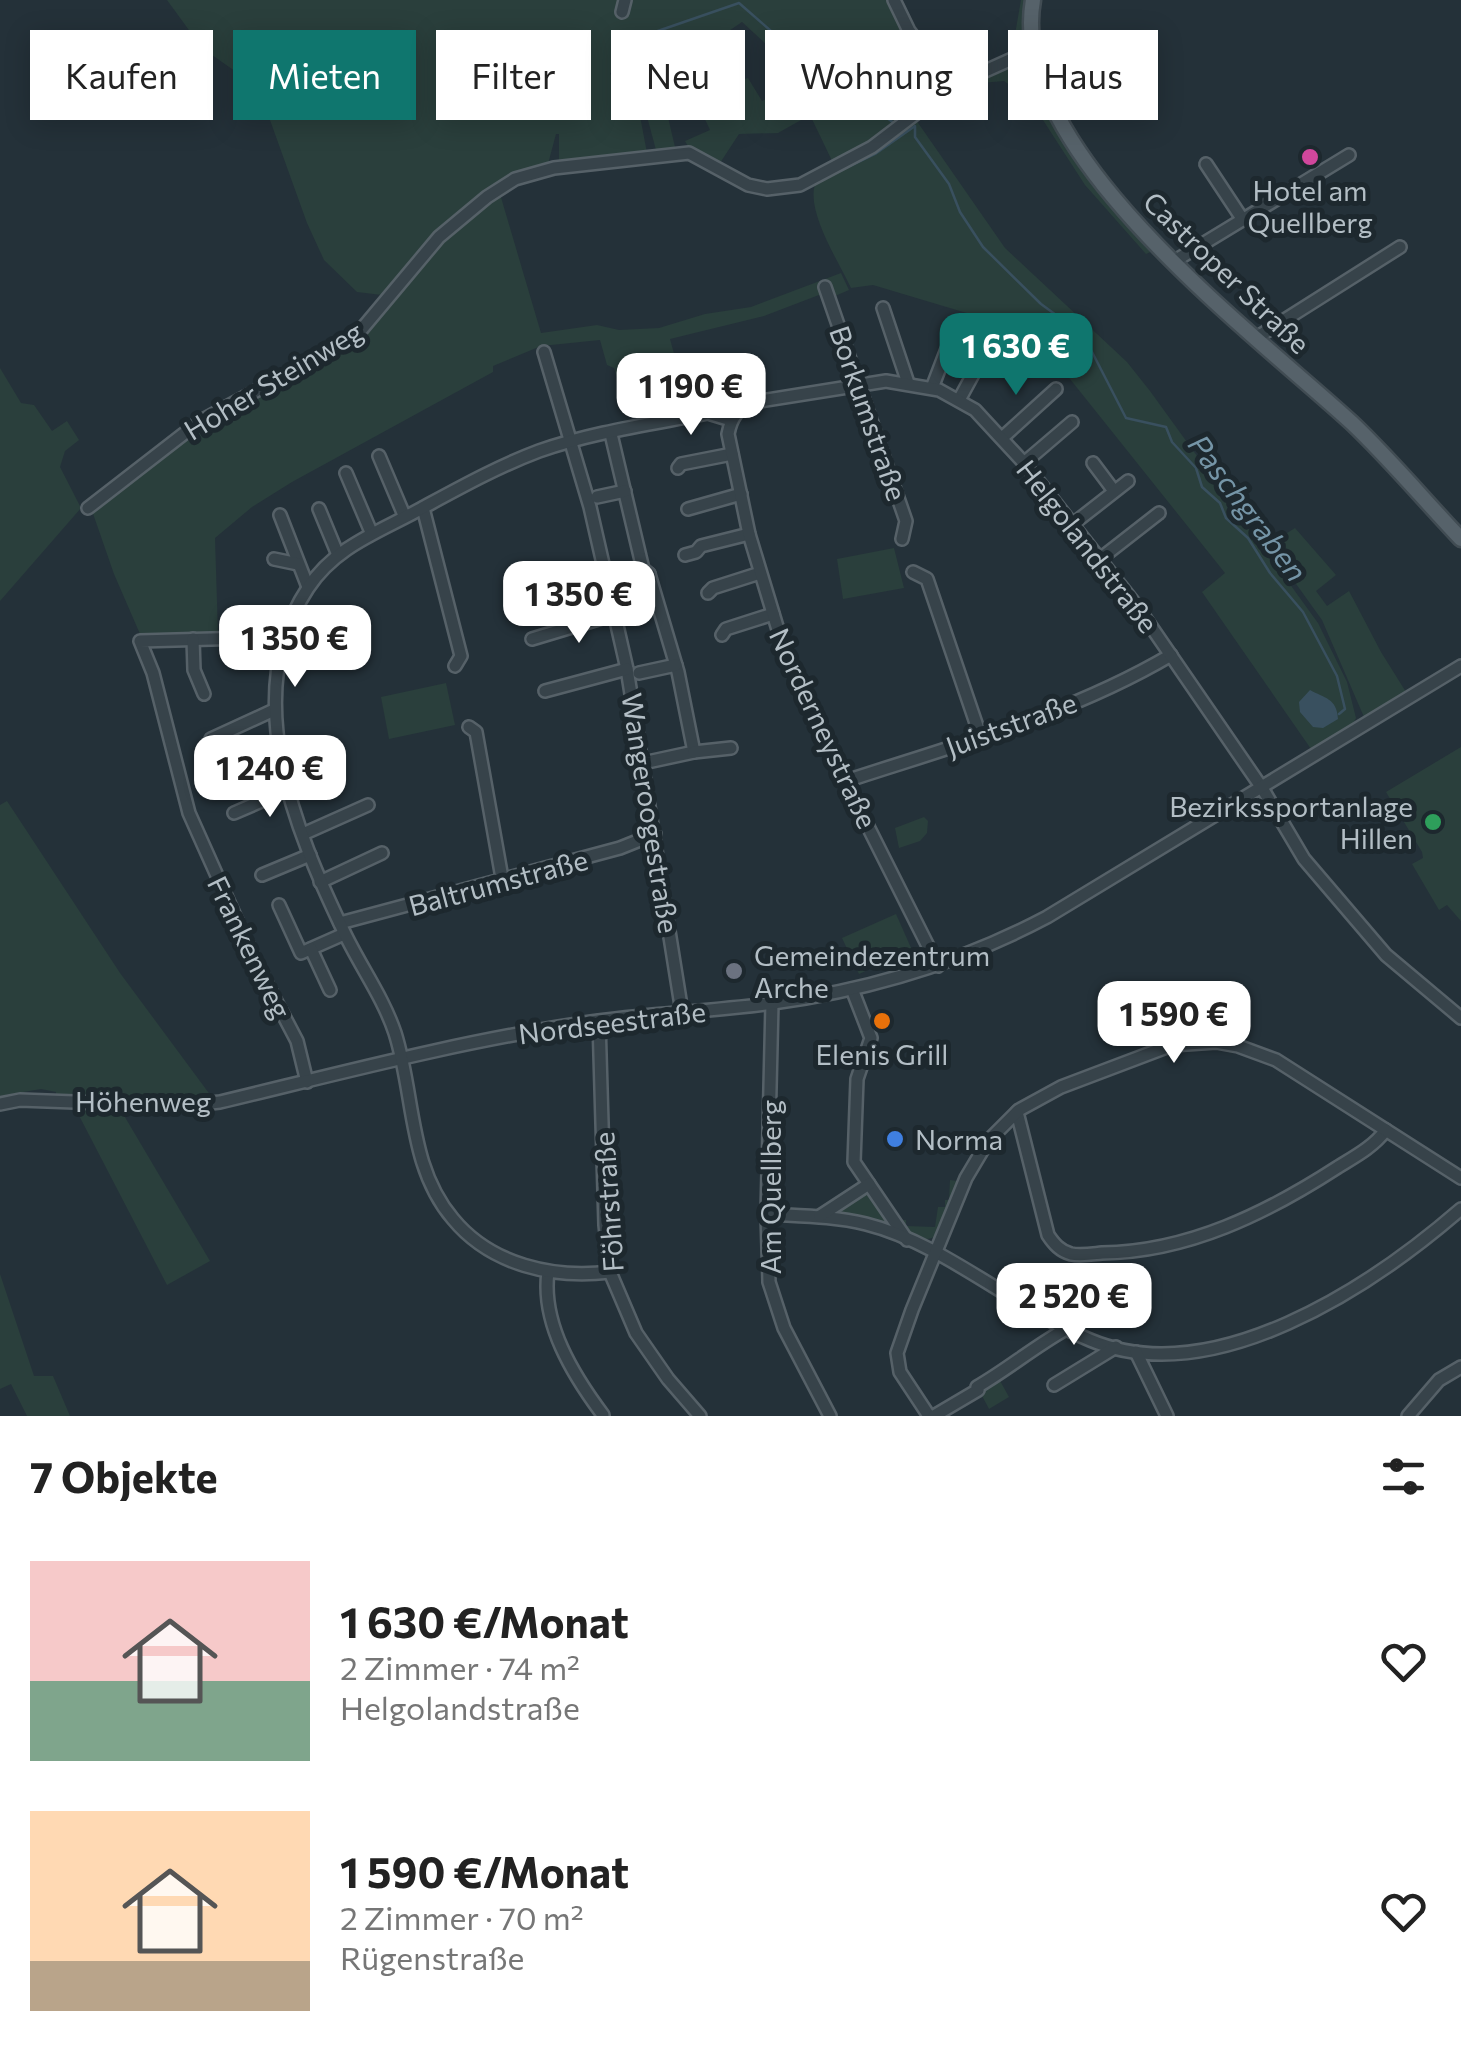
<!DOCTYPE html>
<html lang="de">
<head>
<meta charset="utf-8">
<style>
  body { margin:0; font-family:Commissioner,sans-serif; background:#f2f2f2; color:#222; height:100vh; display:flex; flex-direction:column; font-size:38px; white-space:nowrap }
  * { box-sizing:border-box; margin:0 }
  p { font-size:32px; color:#767676 }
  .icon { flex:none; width:55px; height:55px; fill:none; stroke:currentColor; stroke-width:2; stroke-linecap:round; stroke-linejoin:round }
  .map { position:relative; height:1416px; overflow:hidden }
  .sheet { display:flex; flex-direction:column; background:#fff; flex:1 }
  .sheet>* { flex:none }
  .guide { position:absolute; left:30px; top:30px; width:1402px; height:90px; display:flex; gap:20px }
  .price { position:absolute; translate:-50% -85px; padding:0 22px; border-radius:20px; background:#fff; color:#222; font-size:32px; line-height:65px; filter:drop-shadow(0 2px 5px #0008) }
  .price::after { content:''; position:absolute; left:50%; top:60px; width:30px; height:22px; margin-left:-15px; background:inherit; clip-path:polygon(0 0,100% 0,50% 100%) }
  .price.selected { background:#0f766e; color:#fff }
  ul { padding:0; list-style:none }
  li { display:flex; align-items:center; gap:30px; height:250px; padding:0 30px }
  li span { display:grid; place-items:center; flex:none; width:280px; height:200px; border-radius:0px; color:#555 }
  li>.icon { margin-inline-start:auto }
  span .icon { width:120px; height:120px; fill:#fffc; stroke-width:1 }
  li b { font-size:42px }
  h2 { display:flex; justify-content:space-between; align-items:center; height:120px; padding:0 30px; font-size:42px }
  .tag { padding:0 35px; border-radius:0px; background:#fff; box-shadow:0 5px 25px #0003; font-size:35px; line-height:90px }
  .tag.selected { background:#0f766e; color:#fff }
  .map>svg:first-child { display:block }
  .green { fill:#2a3f3c }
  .water { fill:#39505f }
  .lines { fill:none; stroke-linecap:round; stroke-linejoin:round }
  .stream { stroke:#39505f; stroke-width:2.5 }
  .minor-casing { stroke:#566168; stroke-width:16 }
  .major-casing { stroke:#414c53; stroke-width:19 }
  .minor { stroke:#37434a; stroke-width:11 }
  .major { stroke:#56626a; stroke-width:14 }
  .hotel-dot { fill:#d1479c; stroke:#1d282e; stroke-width:4 }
  .leisure-dot { fill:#2e9e5b; stroke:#1d282e; stroke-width:4 }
  .worship-dot { fill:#6b7280; stroke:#1d282e; stroke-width:4 }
  .food-dot { fill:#e8710a; stroke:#1d282e; stroke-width:4 }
  .shop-dot { fill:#3f7fe0; stroke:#1d282e; stroke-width:4 }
  .labels { text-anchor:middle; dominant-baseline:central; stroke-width:10; stroke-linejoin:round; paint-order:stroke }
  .poi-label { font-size:28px; fill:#b3bec5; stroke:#1d282e }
  .street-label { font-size:28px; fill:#b3bec5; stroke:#1d282e }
  .water-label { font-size:30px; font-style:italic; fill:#7595a7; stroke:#1d282e }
</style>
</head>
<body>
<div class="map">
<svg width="1461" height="1416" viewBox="0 0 1461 1416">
  <rect width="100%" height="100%" fill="#243139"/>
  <g class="green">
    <polygon points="167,0 892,0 951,86 835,167 810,115 778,133 739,134 720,163 689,148 685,141 710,130 695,98 704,91 748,78 762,101 799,82 795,71 803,66 779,41 768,46 742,22 711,43 721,66 700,77 631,39 610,74 635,90 647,153 559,160 559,134 556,134 548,164 527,170 502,184 500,194 541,333 597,325 619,330 659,328 705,314 751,307 841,273 849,290 835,296 832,290 764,316 670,339 681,379 664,384 670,417 640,423 632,393 622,394 614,368 607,365 600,340 541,346 493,366 493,372 292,482 252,507 215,538 218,634 140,634 114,574 90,505 140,463 346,339 382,295 357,292 324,260 307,223 266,109 242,76 202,48"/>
    <path d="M1021,0H1042C1023,87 1113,184 1166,245L1146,254L1085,185L1030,100L1004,81L981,83L979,74L1017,56L1014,40Z"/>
    <polygon points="662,110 667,113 675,147 656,150 646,113"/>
    <path d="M914,117L1005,248L1127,362L1150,391L1318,623L1347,682L1356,718L1352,725L1311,749L1202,592L1225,573L1046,349L990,320L873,285L851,288C839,262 804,209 816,182Z"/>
    <polygon points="0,368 21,403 34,405 52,431 67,421 79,440 65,451 60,467 81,508 0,601"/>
    <polygon points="1295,528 1336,575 1316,591 1327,606 1349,591 1381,652 1406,692 1364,717 1322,620 1268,545"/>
    <polygon points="894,548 904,588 843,599 837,559"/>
    <polygon points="446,683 455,725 389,739 381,697"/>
    <polygon points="1461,747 1461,921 1447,905 1439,910 1412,864 1423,858 1422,852 1386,792"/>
    <polygon points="7,801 120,973 211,1096 157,1102 56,1097 56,1092 41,1089 0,1096 0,805"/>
    <polygon points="924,817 928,821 927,833 920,841 899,848 895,828"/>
    <polygon points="896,914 912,950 859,974 842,938"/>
    <polygon points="73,1104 119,1107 210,1261 167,1285"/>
    <path d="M950,1180L957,1181V1184L936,1236C922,1245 906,1232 898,1220H906V1226L935,1227L938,1207H945V1200H949Z"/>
    <polygon points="866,1188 892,1225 832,1211"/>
    <polygon points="0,1274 34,1376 53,1376 70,1416 27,1416 11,1384 0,1389"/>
    <polygon points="998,1377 1009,1397 989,1409 980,1392"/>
  </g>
  <path class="water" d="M1310,690C1324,698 1337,698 1338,719L1323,728L1313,727L1300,712L1299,702Z"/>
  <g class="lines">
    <g class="stream">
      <polyline points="619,40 652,33 739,3 802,58 894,123"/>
      <polyline points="807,187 875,154 915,126 915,137 949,184 960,212 983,247 1041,304 1082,334 1088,347"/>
      <polyline points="1091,350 1126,418 1166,427 1172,442 1196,468 1202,487 1220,503 1226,518 1248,538 1270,573 1303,612 1337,676 1345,709 1339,714"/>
    </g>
    <defs>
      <g id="minor">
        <polyline points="894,0 909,31 952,86"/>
        <polyline points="622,12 625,0"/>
        <polyline points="1206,164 1243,220"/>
        <polyline points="1173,262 1349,155"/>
        <polyline points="825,287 906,521 902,539"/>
        <polyline points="883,308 908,383"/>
        <polyline points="1256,338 1400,247"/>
        <polyline points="544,352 590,507 627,669 682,1012"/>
        <polyline points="932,388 957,323"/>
        <polyline points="959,400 995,334"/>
        <polyline points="611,434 643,569 649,574 678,672 694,752 643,763"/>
        <polyline points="1002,438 1056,389"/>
        <polyline points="379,456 404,515"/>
        <polyline points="1024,463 1072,422"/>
        <polyline points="1093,463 1114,491"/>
        <polyline points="678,468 681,464 732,454"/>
        <polyline points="346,473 371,532"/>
        <polyline points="597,497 625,491"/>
        <polyline points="88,508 199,422 356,336 439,237 487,197 515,179 554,168 689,153 748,185 767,189 800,185 872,147 952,86 1032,50"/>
        <polyline points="423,508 461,656 455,666"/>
        <polyline points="319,509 338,555"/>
        <polyline points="688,509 741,494"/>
        <polyline points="280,515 308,587"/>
        <polyline points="1073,524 1128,481"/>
        <polyline points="685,555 696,552 701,546 749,534"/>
        <polyline points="274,559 298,564"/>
        <polyline points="1100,559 1159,513"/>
        <polyline points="913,572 927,579 980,735"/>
        <polyline points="617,583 649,574"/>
        <polyline points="708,593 713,588 760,573"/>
        <polyline points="722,635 726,629 773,614"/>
        <polyline points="284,637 140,641 153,673 189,813 257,965 297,1041 307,1082"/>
        <polyline points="193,639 194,670 204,694"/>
        <polyline points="532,639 615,614"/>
        <polyline points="639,673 676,665"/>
        <polyline points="545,691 627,669"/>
        <polyline points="469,727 476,732 502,878"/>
        <polyline points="211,739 274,710"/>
        <polyline points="694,752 731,748"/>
        <polyline points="219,778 281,750"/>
        <path d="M846,781C956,745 1071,714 1171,655"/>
        <polyline points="234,813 289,789"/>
        <polyline points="303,834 368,805"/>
        <polyline points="262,875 310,855"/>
        <polyline points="320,882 382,853"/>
        <polyline points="279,905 301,953 344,934"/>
        <polyline points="340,923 620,848 655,834"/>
        <polyline points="311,949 330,990"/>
        <path d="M938,966L818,727L782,643L749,534L728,434C731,418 738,407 754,402L886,381L939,390L975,410L1024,463L1139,609L1262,788L1304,859L1386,955L1461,1018"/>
        <polyline points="852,989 871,1038 857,1079 854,1162 907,1240"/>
        <polyline points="772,1003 767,1214 769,1282 784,1328 830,1416"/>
        <polyline points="599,1021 605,1225 610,1272 636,1333 668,1379 700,1416"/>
        <path d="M0,1104L20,1100L183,1106L220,1102C341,1073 461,1041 584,1023C646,1013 710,1012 773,1003C869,990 960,963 1047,917L1461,666"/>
        <path d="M1017,1112L1048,1235C1054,1244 1060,1251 1071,1254C1081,1256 1092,1254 1102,1253C1188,1252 1267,1213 1338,1167C1356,1156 1373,1147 1386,1130"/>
        <path d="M767,1214C800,1216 834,1216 866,1224C943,1243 1016,1309 1090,1340C1213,1392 1371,1287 1461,1209"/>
        <polyline points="820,1216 869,1184"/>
        <path d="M548,1272C541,1323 573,1375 603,1415"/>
        <path d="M610,1272C553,1279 491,1265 453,1219C408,1166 415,1096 395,1033C383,997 360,966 344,932C295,830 238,694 308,588C336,545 382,531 424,507C461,487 499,466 539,451C593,432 652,424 708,413L731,420"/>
        <polyline points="1136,1352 1167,1416"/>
        <polyline points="1054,1385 1116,1347"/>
        <polyline points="929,1416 900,1372 897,1353 912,1310 966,1178 988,1141 1019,1110 1061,1087 1172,1045 1216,1042 1238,1046 1276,1060 1461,1178"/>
        <path d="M934,1416L978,1390L977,1387C1008,1369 1034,1347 1066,1329"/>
        <polyline points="1408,1416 1439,1380 1461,1367"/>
      </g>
      <path id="major" d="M1033,0C1006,149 1253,332 1352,423C1390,459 1425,501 1461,539"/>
    </defs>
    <use href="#minor" class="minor-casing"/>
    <use href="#major" class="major-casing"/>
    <use href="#minor" class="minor"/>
    <use href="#major" class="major"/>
  </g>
  <circle class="hotel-dot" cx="1310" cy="157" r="10"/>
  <circle class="leisure-dot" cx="1433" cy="822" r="10"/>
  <circle class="worship-dot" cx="734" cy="971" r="10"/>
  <circle class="food-dot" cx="882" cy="1021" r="10"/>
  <circle class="shop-dot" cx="895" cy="1139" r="10"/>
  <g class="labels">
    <g class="poi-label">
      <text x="1310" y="190">Hotel am<tspan x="1310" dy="32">Quellberg</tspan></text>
      <text x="1413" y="806" text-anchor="end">Bezirkssportanlage<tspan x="1413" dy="32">Hillen</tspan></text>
      <text x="754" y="955" text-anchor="start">Gemeindezentrum<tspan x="754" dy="32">Arche</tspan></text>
      <text x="882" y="1054">Elenis Grill</text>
      <text x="915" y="1139" text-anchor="start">Norma</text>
    </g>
    <g class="street-label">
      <text transform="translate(1227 272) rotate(44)">Castroper Straße</text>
      <text transform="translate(273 380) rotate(-31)">Hoher Steinweg</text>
      <text transform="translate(869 413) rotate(71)">Borkumstraße</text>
      <text transform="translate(1088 546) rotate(52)">Helgolandstraße</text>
      <text transform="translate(1011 724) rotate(-20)">Juiststraße</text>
      <text transform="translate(824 728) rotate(65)">Norderneystraße</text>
      <text transform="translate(651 813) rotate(81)">Wangeroogestraße</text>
      <text transform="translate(498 882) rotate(-15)">Baltrumstraße</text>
      <text transform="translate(250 947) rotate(64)">Frankenweg</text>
      <text transform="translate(612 1022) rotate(-7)">Nordseestraße</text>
      <text x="143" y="1101">Höhenweg</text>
      <text transform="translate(770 1187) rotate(-90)">Am Quellberg</text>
      <text transform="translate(608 1202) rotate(-94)">Föhrstraße</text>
    </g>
    <g class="water-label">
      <text transform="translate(1249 507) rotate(53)">Paschgraben</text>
    </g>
  </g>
</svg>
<b class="price selected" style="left:1016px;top:398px">1 630 €</b>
<b class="price" style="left:691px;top:438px">1 190 €</b>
<b class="price" style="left:579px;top:646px">1 350 €</b>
<b class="price" style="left:295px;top:690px">1 350 €</b>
<b class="price" style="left:270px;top:820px">1 240 €</b>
<b class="price" style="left:1174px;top:1066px">1 590 €</b>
<b class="price" style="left:1074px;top:1348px">2 520 €</b>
<div class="guide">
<a class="tag">Kaufen</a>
<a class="tag selected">Mieten</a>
<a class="tag">Filter</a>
<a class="tag">Neu</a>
<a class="tag">Wohnung</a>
<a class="tag">Haus</a>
</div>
</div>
<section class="sheet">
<h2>7 Objekte<svg class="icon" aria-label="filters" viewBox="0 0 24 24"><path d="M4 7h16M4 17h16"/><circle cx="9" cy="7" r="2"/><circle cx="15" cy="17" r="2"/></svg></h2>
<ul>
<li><span style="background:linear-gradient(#f6c9c9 60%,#7fa58c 0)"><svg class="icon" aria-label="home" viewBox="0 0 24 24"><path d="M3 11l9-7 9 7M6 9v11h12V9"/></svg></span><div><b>1 630 €/Monat</b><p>2 Zimmer · 74 m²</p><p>Helgolandstraße</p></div><svg class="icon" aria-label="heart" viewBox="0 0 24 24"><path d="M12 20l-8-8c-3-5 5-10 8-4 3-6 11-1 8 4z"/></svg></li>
<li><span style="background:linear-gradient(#ffd9b3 75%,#b9a48a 0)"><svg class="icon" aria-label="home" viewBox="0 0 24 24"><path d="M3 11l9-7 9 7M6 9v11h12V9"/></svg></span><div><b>1 590 €/Monat</b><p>2 Zimmer · 70 m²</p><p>Rügenstraße</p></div><svg class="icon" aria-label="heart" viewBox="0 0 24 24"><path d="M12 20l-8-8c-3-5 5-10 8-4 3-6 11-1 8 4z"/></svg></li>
</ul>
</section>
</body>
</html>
